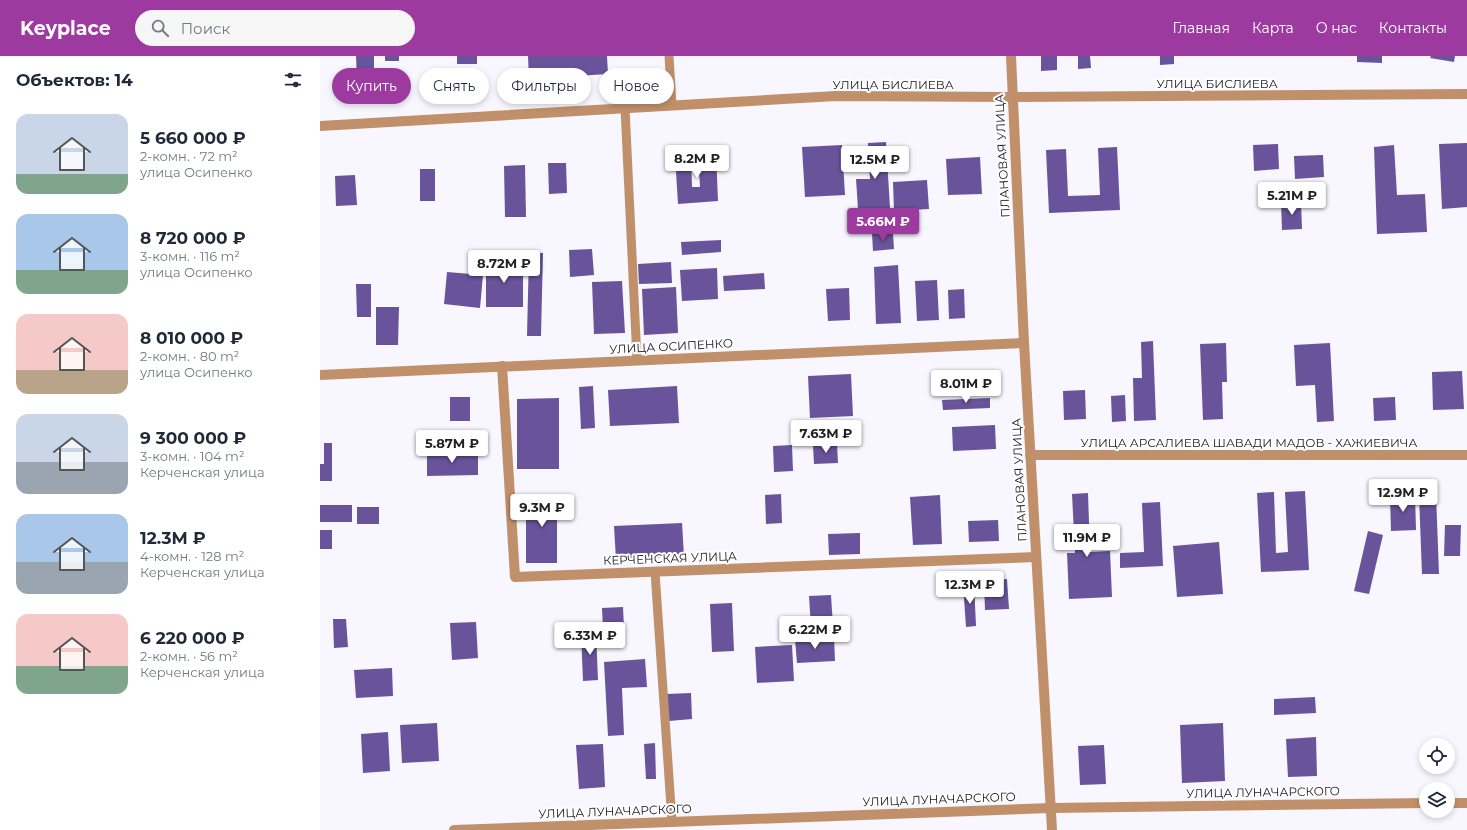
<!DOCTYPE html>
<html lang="ru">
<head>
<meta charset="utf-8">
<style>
  body { margin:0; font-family:Montserrat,sans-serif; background:#f6f6f7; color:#1f2937; height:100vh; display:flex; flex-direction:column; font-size:15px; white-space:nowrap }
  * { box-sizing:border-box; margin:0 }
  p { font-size:13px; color:#747a83 }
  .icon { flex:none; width:22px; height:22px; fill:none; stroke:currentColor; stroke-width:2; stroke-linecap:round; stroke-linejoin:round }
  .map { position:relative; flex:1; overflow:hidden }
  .side { display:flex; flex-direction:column; background:#fff; width:320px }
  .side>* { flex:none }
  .hud { position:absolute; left:12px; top:12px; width:380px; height:36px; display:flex; gap:8px }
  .buttons { position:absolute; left:1099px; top:682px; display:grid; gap:8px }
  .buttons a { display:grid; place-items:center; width:36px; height:36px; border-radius:50%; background:#fff; box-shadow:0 2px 6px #0003; font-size:20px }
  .price { position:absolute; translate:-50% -34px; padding:0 9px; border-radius:4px; background:#fff; color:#222; font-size:13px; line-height:26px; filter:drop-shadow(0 1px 2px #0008) }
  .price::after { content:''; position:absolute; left:50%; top:24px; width:12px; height:9px; margin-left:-6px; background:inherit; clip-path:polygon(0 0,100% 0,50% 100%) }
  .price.current { background:#9d3aa0; color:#fff }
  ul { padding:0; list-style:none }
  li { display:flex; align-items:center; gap:12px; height:100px; padding:0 16px }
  li span { display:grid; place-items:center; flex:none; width:112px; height:80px; border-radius:12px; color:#555 }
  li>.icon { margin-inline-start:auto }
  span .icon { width:48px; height:48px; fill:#fffc; stroke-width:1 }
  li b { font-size:17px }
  h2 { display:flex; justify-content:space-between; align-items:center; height:48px; padding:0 16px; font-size:17px }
  .tag { padding:0 14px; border-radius:18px; background:#fff; box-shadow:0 2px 6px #0003; font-size:14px; line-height:36px }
  .tag.current { background:#9d3aa0; color:#fff }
  header { display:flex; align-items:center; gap:24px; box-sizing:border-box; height:56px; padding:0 20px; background:#9d3aa0; color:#fff }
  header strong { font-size:19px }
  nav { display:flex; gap:22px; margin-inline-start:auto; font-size:14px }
  .search { width:280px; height:36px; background:#f6f6f7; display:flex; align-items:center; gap:10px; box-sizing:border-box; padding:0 14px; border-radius:22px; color:#747a83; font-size:15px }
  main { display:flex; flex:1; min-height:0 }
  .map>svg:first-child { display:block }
  .building { fill:#69549b }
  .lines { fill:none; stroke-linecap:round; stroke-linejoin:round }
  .lane { stroke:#c0906a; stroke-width:9 }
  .street { stroke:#c0906a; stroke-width:10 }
  .labels { text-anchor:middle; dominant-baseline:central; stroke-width:4; stroke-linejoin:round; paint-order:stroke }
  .street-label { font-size:12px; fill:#212025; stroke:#fff }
</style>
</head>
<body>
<header>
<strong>Keyplace</strong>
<div class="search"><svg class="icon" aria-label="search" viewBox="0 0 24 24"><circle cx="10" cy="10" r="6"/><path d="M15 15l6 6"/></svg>Поиск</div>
<nav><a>Главная</a><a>Карта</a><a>О нас</a><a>Контакты</a></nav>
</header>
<main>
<section class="side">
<h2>Объектов: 14<svg class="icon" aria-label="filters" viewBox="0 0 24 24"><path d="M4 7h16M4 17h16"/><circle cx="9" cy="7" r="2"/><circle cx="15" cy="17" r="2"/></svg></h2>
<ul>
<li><span style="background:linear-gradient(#c9d6e8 75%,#7fa58c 0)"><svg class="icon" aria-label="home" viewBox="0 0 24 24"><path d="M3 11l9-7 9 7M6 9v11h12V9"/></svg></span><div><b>5 660 000 ₽</b><p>2-комн. · 72 m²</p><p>улица Осипенко</p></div></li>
<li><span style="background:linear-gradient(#a9c7e8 70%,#7fa58c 0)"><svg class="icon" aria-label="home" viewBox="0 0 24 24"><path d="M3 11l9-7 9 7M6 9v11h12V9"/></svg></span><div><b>8 720 000 ₽</b><p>3-комн. · 116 m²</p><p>улица Осипенко</p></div></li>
<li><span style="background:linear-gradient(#f6c9c9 70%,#b9a48a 0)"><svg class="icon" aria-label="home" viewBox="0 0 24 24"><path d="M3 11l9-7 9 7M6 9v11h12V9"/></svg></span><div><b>8 010 000 ₽</b><p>2-комн. · 80 m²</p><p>улица Осипенко</p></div></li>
<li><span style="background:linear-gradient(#c9d6e8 60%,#9aa5b1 0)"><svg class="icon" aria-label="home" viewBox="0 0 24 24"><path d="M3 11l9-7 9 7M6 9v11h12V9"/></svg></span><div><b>9 300 000 ₽</b><p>3-комн. · 104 m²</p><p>Керченская улица</p></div></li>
<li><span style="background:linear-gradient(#a9c7e8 60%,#9aa5b1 0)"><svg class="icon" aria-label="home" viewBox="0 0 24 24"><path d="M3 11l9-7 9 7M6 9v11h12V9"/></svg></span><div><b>12.3M ₽</b><p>4-комн. · 128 m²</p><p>Керченская улица</p></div></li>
<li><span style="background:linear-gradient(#f6c9c9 65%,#7fa58c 0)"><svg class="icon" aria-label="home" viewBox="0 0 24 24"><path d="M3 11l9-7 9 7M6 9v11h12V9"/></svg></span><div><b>6 220 000 ₽</b><p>2-комн. · 56 m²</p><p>Керченская улица</p></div></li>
</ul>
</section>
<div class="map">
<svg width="1147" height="774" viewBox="0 0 1147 774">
  <rect width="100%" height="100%" fill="#f8f6fe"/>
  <g class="building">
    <polygon points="36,0 54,0 54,23 37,23"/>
    <rect x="65" y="0" width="14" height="5"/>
    <rect x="137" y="0" width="20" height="8"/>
    <polygon points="208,0 287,0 288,18 209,23"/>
    <polygon points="721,0 737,0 737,14 721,15"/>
    <polygon points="758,0 770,0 771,12 758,13"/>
    <polygon points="840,0 854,0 854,8 840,9"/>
    <polygon points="1037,0 1062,0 1062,7 1037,6"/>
    <polygon points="1111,0 1135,0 1134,6 1110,2"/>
    <polygon points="566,86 570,152 538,153 536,123 550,123 548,87"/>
    <polygon points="1147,87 1147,151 1122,153 1119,88"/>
    <polygon points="958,88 959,113 934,115 933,89"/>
    <polygon points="522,89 525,139 485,141 482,91"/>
    <polygon points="1074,89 1077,139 1105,138 1107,176 1057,178 1054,91"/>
    <polygon points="797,91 800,154 729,157 726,94 746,93 748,140 780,139 778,92"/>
    <polygon points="396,96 398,145 358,148 355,99 371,98 372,131 380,131 378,97"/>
    <polygon points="1003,99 1004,121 975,123 974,100"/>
    <polygon points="660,101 662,138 628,139 626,103"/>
    <polygon points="228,107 246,107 247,137 229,138"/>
    <polygon points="205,109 206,161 185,161 184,110"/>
    <rect x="100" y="113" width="15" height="32"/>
    <polygon points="35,119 37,149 16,150 15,120"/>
    <polygon points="607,124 609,153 574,155 573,126"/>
    <polygon points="981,145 982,173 962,174 961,146"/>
    <polygon points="573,177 574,193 553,195 552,178"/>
    <polygon points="401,184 401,196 362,199 361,186"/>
    <polygon points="272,193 274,219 250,221 249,194"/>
    <polygon points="209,197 223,197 221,280 207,280"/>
    <rect x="166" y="206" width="37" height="45"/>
    <polygon points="351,206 352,227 319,228 318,208"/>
    <polygon points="578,209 581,267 556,268 554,211"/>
    <polygon points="397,212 398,243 362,245 360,214"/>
    <polygon points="127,216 163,219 160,252 124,248"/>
    <polygon points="444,217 445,233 404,235 403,220"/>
    <polygon points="617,224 619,264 597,265 595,225"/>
    <polygon points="302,225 305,277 274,278 272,226"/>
    <polygon points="36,228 51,228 51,261 37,261"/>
    <polygon points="356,231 358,277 324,279 322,233"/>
    <polygon points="529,232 530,264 508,265 506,233"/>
    <polygon points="644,233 645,262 629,263 628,234"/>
    <polygon points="56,251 79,251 78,289 56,289"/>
    <polygon points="833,285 836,364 814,365 813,322 822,322 821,286"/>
    <polygon points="906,287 907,326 902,326 903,363 883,364 880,288"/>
    <polygon points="1010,287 1014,365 997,366 995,329 976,330 974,289"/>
    <polygon points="1142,315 1144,353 1113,354 1112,316"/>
    <polygon points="531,318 533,360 490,362 488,320"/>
    <polygon points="273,330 275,372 261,373 259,331"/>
    <polygon points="357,330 359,367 290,370 288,334"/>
    <polygon points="765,334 766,363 744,364 743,335"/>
    <polygon points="805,339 806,365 792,366 791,340"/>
    <rect x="130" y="341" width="20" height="24"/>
    <polygon points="1075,341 1076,364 1054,365 1053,342"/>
    <polygon points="239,342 239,413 197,413 197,343"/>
    <polygon points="670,342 670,352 623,354 622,344"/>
    <polygon points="675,369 676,393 633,395 632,371"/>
    <polygon points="4,387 12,387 12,425 0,425 0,408 4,408"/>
    <polygon points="517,388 518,407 494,408 493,389"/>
    <polygon points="472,389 473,415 454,416 453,390"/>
    <polygon points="107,397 158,397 158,419 107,420"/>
    <polygon points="985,435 989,514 941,516 937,437 954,436 956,497 968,496 965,436"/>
    <polygon points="768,437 770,496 790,495 792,541 749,543 747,497 755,497 752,438"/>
    <rect x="206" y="438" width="31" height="69"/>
    <polygon points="461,438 462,467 446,468 445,439"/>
    <polygon points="1116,438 1119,518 1102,518 1099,439"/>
    <polygon points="620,439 622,488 593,489 590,441"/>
    <polygon points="1095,439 1096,474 1071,475 1070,440"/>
    <polygon points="840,446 843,510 800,512 800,497 824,496 822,447"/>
    <rect x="0" y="449" width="32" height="17"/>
    <rect x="37" y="451" width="22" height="17"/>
    <polygon points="678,464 679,485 649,486 648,465"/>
    <polygon points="362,467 364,500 296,504 294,470"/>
    <polygon points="1125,469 1141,469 1140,500 1124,500"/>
    <rect x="0" y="474" width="12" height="19"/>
    <polygon points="1048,475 1063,479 1049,538 1034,535"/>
    <polygon points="540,477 540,498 509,499 508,478"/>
    <polygon points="899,486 903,538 857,541 853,490"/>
    <polygon points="687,523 689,553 665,554 664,525"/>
    <polygon points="654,527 656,570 646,571 643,528"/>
    <polygon points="511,539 513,570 491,571 489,540"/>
    <polygon points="412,547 414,595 392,596 390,548"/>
    <polygon points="303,551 304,572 283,574 282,552"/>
    <polygon points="13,563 26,563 28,591 14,592"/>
    <polygon points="156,566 158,602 132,604 130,567"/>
    <polygon points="276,576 278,624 263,625 261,577"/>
    <polygon points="514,581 515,605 477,607 475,583"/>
    <polygon points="472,589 474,625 437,627 435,591"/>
    <polygon points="325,603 327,631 302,632 304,679 288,680 284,606"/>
    <polygon points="72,612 73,640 36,642 34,614"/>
    <polygon points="371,637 372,663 349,665 347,638"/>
    <polygon points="995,641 996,657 954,659 954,643"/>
    <polygon points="117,667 119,705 82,707 80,669"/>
    <polygon points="903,667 905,725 862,727 860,669"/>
    <polygon points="68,676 70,715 43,717 41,678"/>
    <polygon points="996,681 997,720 968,721 966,683"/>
    <polygon points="335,687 336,723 326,723 324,688"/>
    <polygon points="283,688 285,731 259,733 256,689"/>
    <polygon points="784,689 786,728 760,729 758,690"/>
  </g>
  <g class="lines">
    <g class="lane">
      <polyline points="349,0 352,49"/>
      <polyline points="305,52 317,304"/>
      <polyline points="335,516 352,766"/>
    </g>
    <g class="street">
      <polyline points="691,0 704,287 732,774"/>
      <polyline points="0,70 516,40 693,41 1147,38"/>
      <polyline points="182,310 195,521 716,501"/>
      <polyline points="0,319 704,287"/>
      <polyline points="710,399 1147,399"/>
      <polyline points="1128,747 1147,747"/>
      <polyline points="134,774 731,752 1106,747"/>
    </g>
  </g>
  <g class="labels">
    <g class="street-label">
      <text x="897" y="27">УЛИЦА БИСЛИЕВА</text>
      <text x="573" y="28">УЛИЦА БИСЛИЕВА</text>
      <text transform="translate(682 100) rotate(-93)">ПЛАНОВАЯ УЛИЦА</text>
      <text transform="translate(351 290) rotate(-3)">УЛИЦА ОСИПЕНКО</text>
      <text x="929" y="386">УЛИЦА АРСАЛИЕВА ШАВАДИ МАДОВ - ХАЖИЕВИЧА</text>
      <text transform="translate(699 424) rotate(-93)">ПЛАНОВАЯ УЛИЦА</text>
      <text transform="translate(350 502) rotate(-2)">КЕРЧЕНСКАЯ УЛИЦА</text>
      <text transform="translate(943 736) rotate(-1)">УЛИЦА ЛУНАЧАРСКОГО</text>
      <text transform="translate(619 743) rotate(-2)">УЛИЦА ЛУНАЧАРСКОГО</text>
      <text transform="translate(295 755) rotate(-2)">УЛИЦА ЛУНАЧАРСКОГО</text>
    </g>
  </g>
</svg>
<div class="buttons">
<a><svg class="icon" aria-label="locate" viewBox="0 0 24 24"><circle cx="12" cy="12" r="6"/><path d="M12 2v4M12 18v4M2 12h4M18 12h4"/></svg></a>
<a><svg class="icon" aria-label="layers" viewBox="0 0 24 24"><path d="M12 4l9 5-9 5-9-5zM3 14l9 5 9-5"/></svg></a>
</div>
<b class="price" style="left:377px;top:123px">8.2M ₽</b>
<b class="price" style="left:555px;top:124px">12.5M ₽</b>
<b class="price" style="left:972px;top:160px">5.21M ₽</b>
<b class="price current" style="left:563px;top:186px">5.66M ₽</b>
<b class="price" style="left:184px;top:228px">8.72M ₽</b>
<b class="price" style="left:646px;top:348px">8.01M ₽</b>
<b class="price" style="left:506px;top:398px">7.63M ₽</b>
<b class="price" style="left:132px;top:408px">5.87M ₽</b>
<b class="price" style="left:1083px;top:457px">12.9M ₽</b>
<b class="price" style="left:222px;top:472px">9.3M ₽</b>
<b class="price" style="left:767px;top:502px">11.9M ₽</b>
<b class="price" style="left:650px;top:549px">12.3M ₽</b>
<b class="price" style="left:495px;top:594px">6.22M ₽</b>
<b class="price" style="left:270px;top:600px">6.33M ₽</b>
<div class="hud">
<a class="tag current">Купить</a>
<a class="tag">Снять</a>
<a class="tag">Фильтры</a>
<a class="tag">Новое</a>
</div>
</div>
</main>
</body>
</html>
